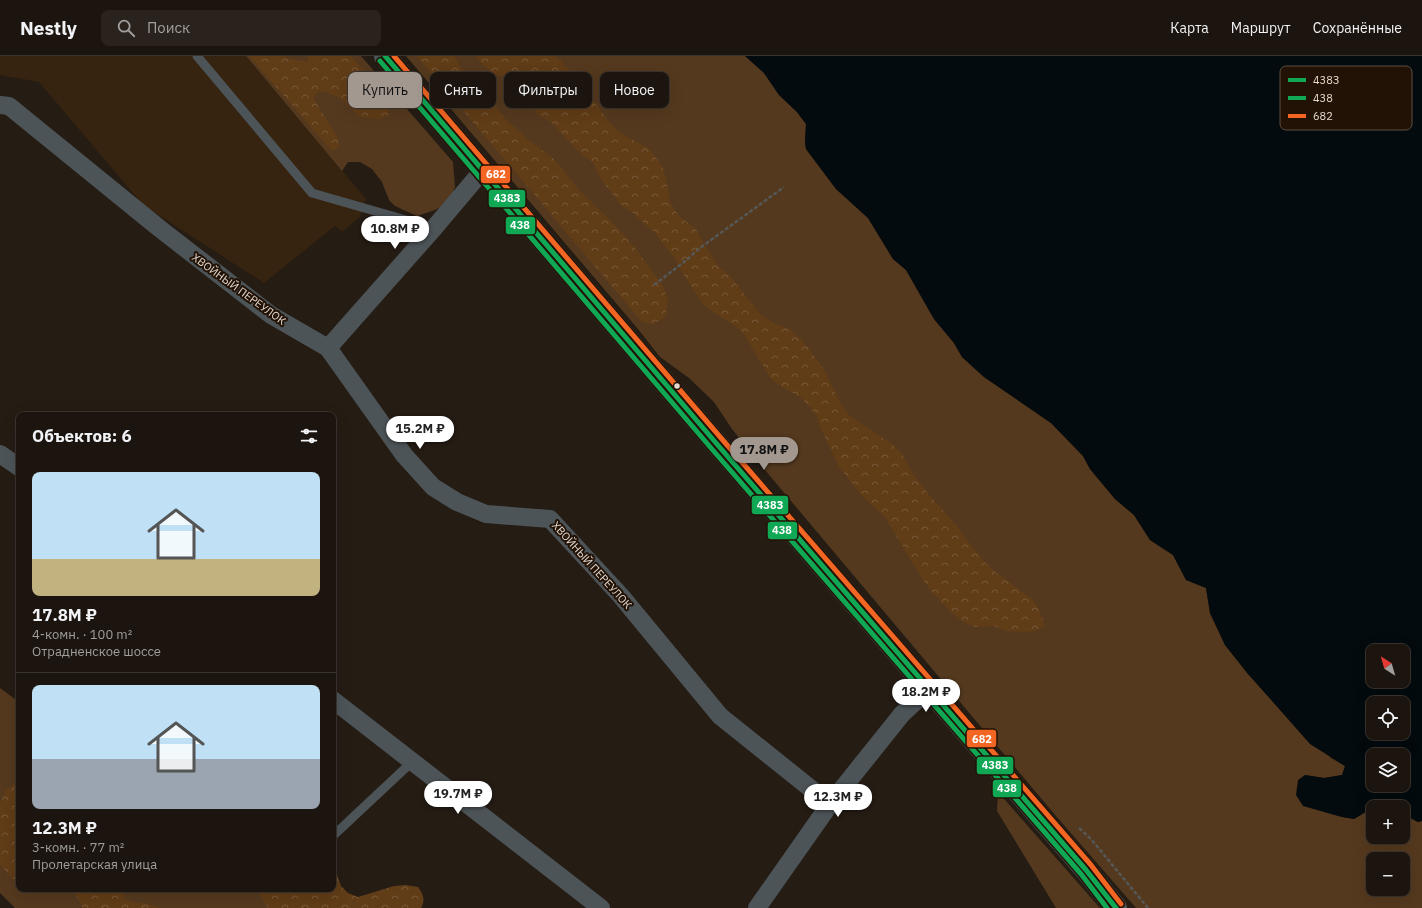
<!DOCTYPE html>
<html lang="ru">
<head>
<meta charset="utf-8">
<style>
  body { margin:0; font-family:"IBM Plex Sans",sans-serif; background:#29221d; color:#f1f3f6; height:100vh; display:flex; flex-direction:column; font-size:15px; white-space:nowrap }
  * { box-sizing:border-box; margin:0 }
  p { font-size:13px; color:#a09f9e }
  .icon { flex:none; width:22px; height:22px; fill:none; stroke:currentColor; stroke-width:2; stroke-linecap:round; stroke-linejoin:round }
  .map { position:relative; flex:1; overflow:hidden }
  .side { position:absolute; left:16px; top:356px; width:320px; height:480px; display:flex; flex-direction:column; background:#1c150f; border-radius:8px; box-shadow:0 4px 16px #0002,0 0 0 1px #3a342f }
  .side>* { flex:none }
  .hud { position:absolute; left:348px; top:16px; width:380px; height:36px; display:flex; gap:8px }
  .needle { width:26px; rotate:323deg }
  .fabs { position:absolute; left:1366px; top:588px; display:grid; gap:8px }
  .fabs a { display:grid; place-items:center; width:44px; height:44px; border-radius:8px; background:#1c150f; box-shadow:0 4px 16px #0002,0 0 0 1px #3a342f; font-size:20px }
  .price { position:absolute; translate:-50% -34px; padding:0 9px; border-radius:14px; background:#fff; color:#222; font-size:13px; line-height:26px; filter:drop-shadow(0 1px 2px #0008) }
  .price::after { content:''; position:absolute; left:50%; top:24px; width:12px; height:9px; margin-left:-6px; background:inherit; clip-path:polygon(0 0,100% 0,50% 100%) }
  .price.selected { background:#a2988f; color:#111 }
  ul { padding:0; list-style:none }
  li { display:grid; align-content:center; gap:8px; height:212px; padding:0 16px }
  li+li { border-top:1px solid #3a342f }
  li span { display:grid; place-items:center; height:124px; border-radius:8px; color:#555 }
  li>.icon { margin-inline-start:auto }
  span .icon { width:72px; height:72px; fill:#fffc; stroke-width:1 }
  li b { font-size:17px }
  h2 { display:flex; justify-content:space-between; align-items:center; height:48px; padding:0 16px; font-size:17px }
  .pill { padding:0 14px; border-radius:8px; background:#1c150f; box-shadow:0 4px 16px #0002,0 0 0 1px #3a342f; font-size:14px; line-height:36px }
  .pill.selected { background:#a2988f; color:#111 }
  header { display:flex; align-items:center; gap:24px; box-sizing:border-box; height:56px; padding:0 20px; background:#1c150f; border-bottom:1px solid #3a342f }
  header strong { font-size:19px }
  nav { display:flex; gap:22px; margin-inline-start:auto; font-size:14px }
  .search { width:280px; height:36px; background:#29221d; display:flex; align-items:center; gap:10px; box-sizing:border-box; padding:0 14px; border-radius:8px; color:#a09f9e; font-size:15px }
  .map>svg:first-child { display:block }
  .built { fill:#362310 }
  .green { fill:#54391e; fill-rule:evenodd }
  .forest { fill:url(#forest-crowns) }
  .water { fill:#040b0e; fill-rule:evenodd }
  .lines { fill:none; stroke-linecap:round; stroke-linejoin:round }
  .path { stroke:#555857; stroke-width:2.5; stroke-dasharray:4 2; stroke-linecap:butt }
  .service { stroke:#4c5458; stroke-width:9 }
  .minor { stroke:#4c5458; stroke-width:18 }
  .secondary { stroke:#4e5759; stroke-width:22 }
  .bus-1-casing { stroke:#221205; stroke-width:8 }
  .bus-2-casing { stroke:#221205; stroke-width:8 }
  .bus-3-casing { stroke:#221205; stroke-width:8 }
  .bus-1 { stroke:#10a855; stroke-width:5 }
  .bus-2 { stroke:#10a855; stroke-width:5 }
  .bus-3 { stroke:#f26522; stroke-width:5 }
  .bus-dot { fill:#e5dad1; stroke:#221205; stroke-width:1.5 }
  .labels { text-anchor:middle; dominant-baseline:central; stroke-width:4; stroke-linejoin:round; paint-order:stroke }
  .street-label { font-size:11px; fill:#e5dad1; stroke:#221205 }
  .key { fill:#221205; stroke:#5c4e42; stroke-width:1 }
  .key-label { font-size:11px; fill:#e5dad1 }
  .line-badge { stroke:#221205; stroke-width:1.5 }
  .badge-label { font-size:11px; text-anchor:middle; font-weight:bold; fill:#fff }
</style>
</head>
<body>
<header>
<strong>Nestly</strong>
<div class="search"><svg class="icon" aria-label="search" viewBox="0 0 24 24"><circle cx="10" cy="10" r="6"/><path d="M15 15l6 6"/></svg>Поиск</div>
<nav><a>Карта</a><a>Маршрут</a><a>Сохранённые</a></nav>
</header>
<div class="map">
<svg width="1422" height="852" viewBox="0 0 1422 852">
  <defs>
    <pattern id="forest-crowns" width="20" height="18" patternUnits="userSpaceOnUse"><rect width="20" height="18" fill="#603c17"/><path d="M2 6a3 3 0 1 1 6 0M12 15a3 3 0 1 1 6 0" fill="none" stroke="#775838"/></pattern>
  </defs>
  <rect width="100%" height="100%" fill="#251c14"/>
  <polygon class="built" points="0,0 246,0 366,143 360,161 342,176 335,170 264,227 143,149 39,26 0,19"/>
  <g class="green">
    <polygon points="246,0 361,0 453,106 455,131 449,146 435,154 417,160 395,150 389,144 382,126 372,113 360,106 348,106 342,115"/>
    <path d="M406,0H745L764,17L779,39L797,56L806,68L805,86L806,93L836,133L868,162L893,203L906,214L934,263L954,287L962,301L984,321L1051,367L1083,400L1090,413L1115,443L1134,459L1150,484L1173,499L1186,524L1206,532L1210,557L1225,589L1248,618L1331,702L1345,710L1342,719L1324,722L1305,719L1325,756L1342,761L1354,763L1369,754H1373V781H1403V758L1418,766L1422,765V852H1136L1056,760L759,407L732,373L714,346L689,322L660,301L638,273ZM1373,803H1403V833H1373Z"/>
    <polygon points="0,632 19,646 19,833 302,833 326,852 15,852 0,837"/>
    <polygon points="998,736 1100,852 1056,852 997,755"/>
  </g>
  <g class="forest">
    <path d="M249,0H285L289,3L308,6V0H351C369,20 384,32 389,59L378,63L360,61L340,42L329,37L319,35L313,42L338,82L339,91L332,95Z"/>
    <polygon points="417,0 454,0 464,17 478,28 506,64 531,86 554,103 580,135 614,168 636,193 663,230 668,245 665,261 654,268 642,266"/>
    <polygon points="476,0 556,0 576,21 610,67 620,77 648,92 657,103 664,114 670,145 678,159 696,173 702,185 719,211 730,220 760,258 773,267 790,273 802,284 823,312 841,348 849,359 893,389 903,399 911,415 929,439 956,469 981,502 994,515 1033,544 1040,556 1045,570 1035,575 1023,576 1007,575 994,570 975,571 964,566 952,557 931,535 923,524 884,460 863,441 839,411 821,373 817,361 810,351 800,341 781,330 771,323 743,277 733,268 713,256 703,248 685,221 675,203 657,179 634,158 620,148 599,120 593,106 583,100 550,65 538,59 524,40 513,30 504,21 493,18 484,10"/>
    <polygon points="19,724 19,825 11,822 0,808 0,748 6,734"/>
    <path d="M333,794L335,813L341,830L348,837L358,841L394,830L406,829L418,831C423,838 426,844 421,852H268L261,841L260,833H333Z"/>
    <path d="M69,833H124L122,838C134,852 144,843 158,852H83L76,839Z"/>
  </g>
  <path class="water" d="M745,0H1422V765L1418,766L1403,758V751H1373V754H1369L1354,763L1342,761L1303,750L1296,739L1298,724L1305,719L1324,722L1342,719L1345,710L1310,688L1248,618L1225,589L1210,557L1206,532L1186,524L1173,499L1150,484L1134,459L1115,443L1090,413L1083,400L1051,367L984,321L962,301L954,287L934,263L906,214L893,203L868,162L836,133L806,93L805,86L806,68L797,56L779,39L764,17ZM1373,595H1403V625H1373ZM1373,647H1403V677H1373ZM1373,699H1403V729H1373Z"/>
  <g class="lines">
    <g class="path">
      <polyline points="654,229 684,206 700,192 784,131"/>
      <polyline points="1079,772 1091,783 1148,852"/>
    </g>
    <g class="service">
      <polyline points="197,0 312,137 434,172"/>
      <polyline points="335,778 413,705"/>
    </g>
    <g class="minor">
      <polyline points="0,49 9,50 159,172 271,259 328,292 404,399 433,431 457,446 486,458 550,463 621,540 720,660 830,748"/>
      <polyline points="328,292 434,172 483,114"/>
      <polyline points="0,398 19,411"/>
      <polyline points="333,644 601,852"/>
      <polyline points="757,852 830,748 902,658 929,633"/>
    </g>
    <polyline class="secondary" points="385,0 716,387 1086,814 1116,852"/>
    <defs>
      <polyline id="bus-1" points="385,0 716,387 1086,814 1116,852"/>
      <polyline id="bus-2" points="380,5 711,392 1081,818 1107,852"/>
      <polyline id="bus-3" points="394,0 721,382 1091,809 1121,848"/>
    </defs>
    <use href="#bus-1" class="bus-1-casing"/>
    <use href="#bus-2" class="bus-2-casing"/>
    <use href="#bus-3" class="bus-3-casing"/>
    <use href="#bus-1" class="bus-1"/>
    <use href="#bus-2" class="bus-2"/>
    <use href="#bus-3" class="bus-3"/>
  </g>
  <circle class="bus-dot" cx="677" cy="330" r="3.5"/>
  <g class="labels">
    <g class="street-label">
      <text transform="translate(239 233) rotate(36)">ХВОЙНЫЙ ПЕРЕУЛОК</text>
      <text transform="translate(592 509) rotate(48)">ХВОЙНЫЙ ПЕРЕУЛОК</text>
    </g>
  </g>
  <rect x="1280" y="10" width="132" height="64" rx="6" class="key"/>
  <rect x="1288" y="22" width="18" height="4" fill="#10a855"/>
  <rect x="1288" y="40" width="18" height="4" fill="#10a855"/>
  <rect x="1288" y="58" width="18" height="4" fill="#f26522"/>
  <g class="key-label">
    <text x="1313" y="28">438З</text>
    <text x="1313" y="46">438</text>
    <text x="1313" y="64">682</text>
  </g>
  <g class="line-badge">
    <rect x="480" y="109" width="31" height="19" rx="4" fill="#f26522"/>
    <rect x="488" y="133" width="38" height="19" rx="4" fill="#10a855"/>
    <rect x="505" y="160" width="31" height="19" rx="4" fill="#10a855"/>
    <rect x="751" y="439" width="38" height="20" rx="4" fill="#10a855"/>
    <rect x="767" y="465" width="31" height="19" rx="4" fill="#10a855"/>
    <rect x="966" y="673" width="31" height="19" rx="4" fill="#f26522"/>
    <rect x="976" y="700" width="38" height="19" rx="4" fill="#10a855"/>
    <rect x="992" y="723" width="30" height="19" rx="4" fill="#10a855"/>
  </g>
  <g class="badge-label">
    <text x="496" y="122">682</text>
    <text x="507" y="146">438З</text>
    <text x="520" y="173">438</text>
    <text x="770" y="453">438З</text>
    <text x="782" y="478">438</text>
    <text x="982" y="687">682</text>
    <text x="995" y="713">438З</text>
    <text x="1007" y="736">438</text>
  </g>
</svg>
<div class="fabs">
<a><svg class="needle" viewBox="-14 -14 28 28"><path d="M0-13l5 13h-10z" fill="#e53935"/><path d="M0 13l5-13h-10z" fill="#a09f9e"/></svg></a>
<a><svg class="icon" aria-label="locate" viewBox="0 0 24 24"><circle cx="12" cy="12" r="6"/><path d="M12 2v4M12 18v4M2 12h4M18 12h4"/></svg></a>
<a><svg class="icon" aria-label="layers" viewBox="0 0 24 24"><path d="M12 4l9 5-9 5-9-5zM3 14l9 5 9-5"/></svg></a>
<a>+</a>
<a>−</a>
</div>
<b class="price" style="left:395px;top:194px">10.8M ₽</b>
<b class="price" style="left:420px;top:394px">15.2M ₽</b>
<b class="price selected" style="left:764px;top:415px">17.8M ₽</b>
<b class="price" style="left:926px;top:657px">18.2M ₽</b>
<b class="price" style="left:458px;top:759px">19.7M ₽</b>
<b class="price" style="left:838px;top:762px">12.3M ₽</b>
<div class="hud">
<a class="pill selected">Купить</a>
<a class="pill">Снять</a>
<a class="pill">Фильтры</a>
<a class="pill">Новое</a>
</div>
<section class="side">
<h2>Объектов: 6<svg class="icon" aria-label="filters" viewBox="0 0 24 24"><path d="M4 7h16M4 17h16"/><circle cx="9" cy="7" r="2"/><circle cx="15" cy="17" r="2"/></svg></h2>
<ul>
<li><span style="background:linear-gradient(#bfe0f5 70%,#c2b280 0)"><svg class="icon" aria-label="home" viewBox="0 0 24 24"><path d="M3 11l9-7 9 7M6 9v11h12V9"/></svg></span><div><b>17.8M ₽</b><p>4-комн. · 100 m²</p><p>Отрадненское шоссе</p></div></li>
<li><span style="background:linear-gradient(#bfe0f5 60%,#9aa5b1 0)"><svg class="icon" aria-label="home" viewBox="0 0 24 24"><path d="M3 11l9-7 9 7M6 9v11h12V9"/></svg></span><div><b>12.3M ₽</b><p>3-комн. · 77 m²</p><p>Пролетарская улица</p></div></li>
</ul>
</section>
</div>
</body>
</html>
